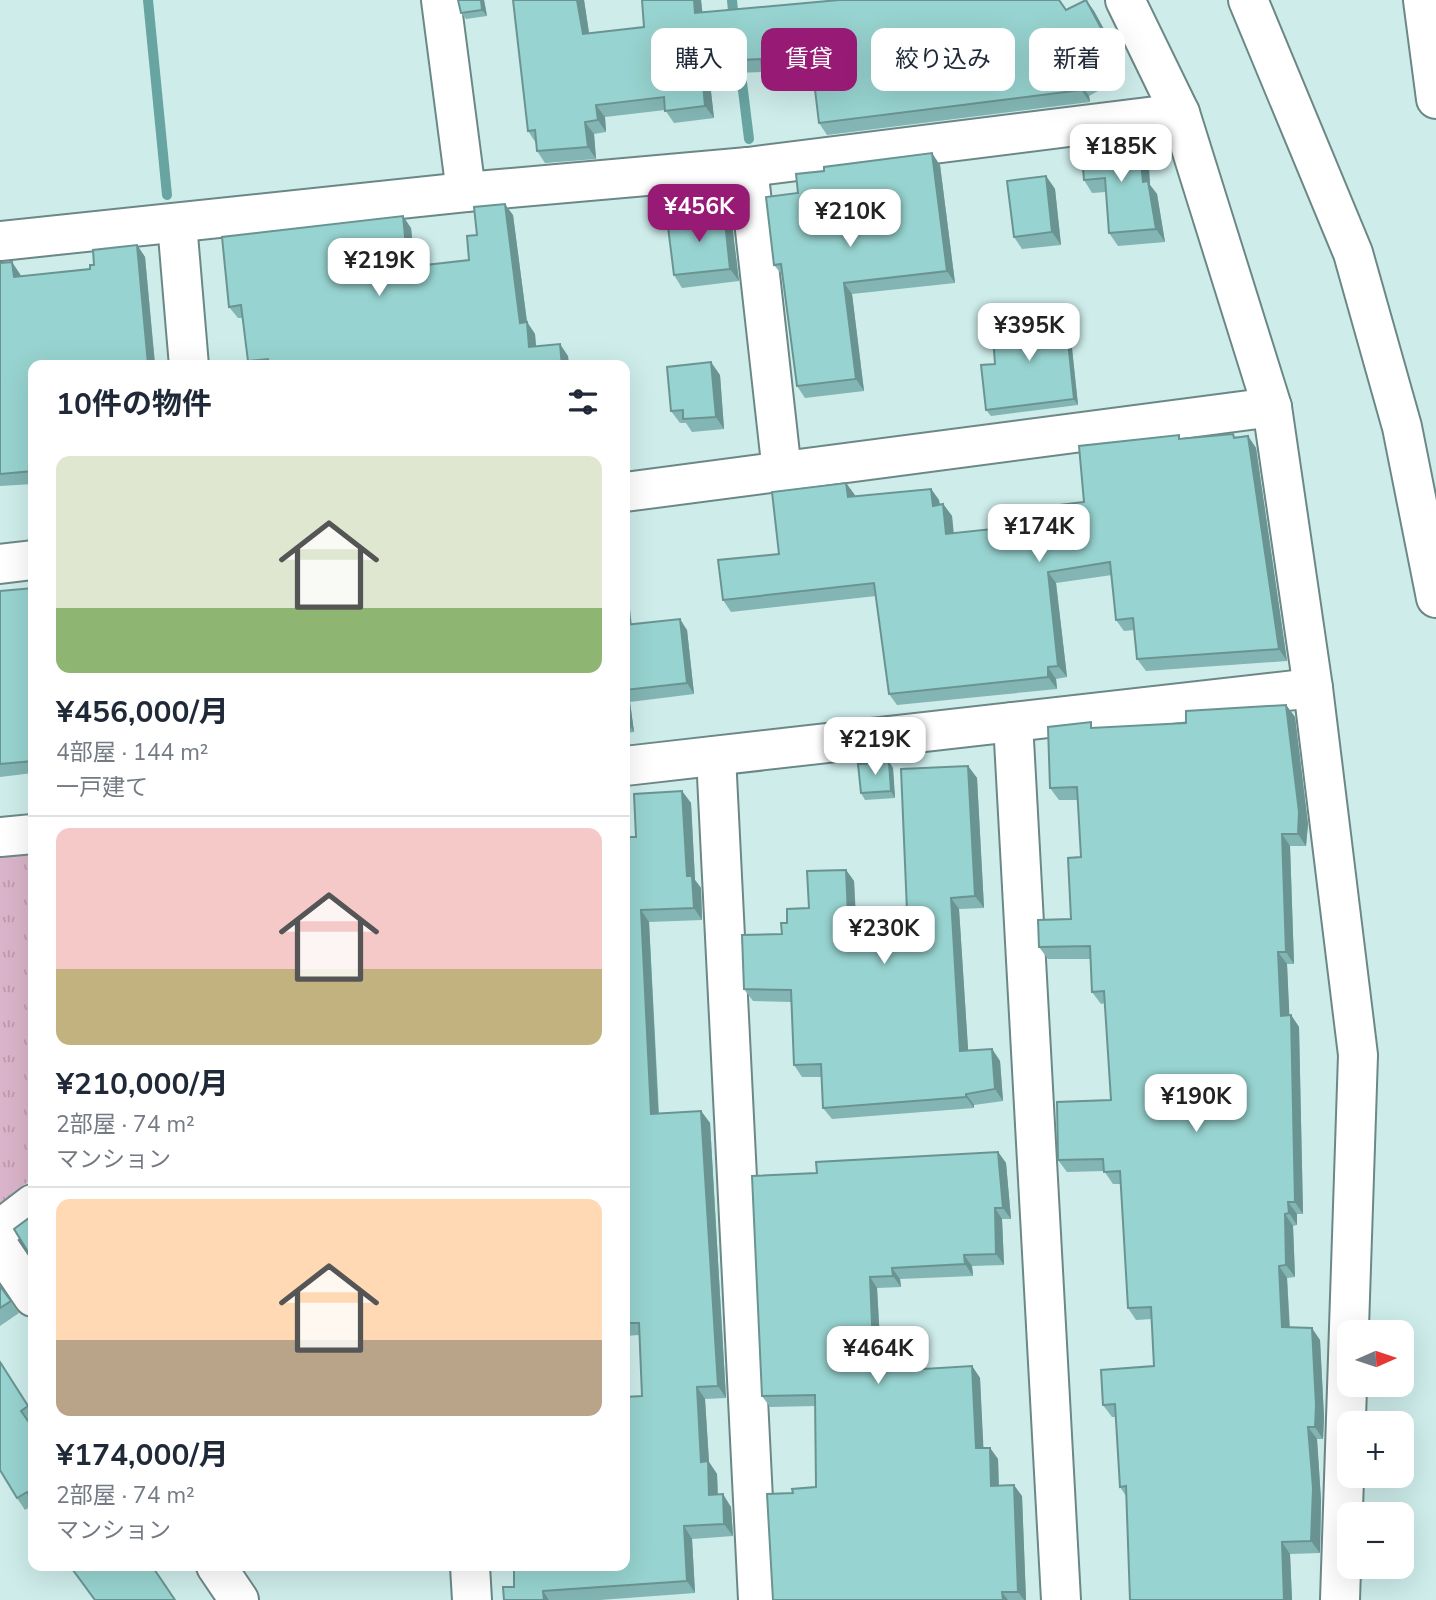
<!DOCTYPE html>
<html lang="ja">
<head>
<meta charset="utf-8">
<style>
  body { margin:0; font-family:"Nunito Sans","Noto Sans JP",sans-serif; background:#f2f2f3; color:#1f2937; height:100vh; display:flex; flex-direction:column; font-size:26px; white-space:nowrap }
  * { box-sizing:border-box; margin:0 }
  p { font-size:23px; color:#747a83 }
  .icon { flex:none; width:38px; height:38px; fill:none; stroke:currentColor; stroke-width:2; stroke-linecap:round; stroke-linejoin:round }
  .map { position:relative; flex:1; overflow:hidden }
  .details { position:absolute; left:28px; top:360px; width:602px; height:1211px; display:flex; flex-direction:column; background:#fff; border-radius:14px; box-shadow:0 7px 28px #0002 }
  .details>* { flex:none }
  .guide { position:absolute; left:651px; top:28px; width:665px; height:63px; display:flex; gap:14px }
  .needle { width:46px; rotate:87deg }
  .controls { position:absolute; left:1337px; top:1320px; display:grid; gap:14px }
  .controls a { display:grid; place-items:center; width:77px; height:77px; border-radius:14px; background:#fff; box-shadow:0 7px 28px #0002; font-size:35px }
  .price { position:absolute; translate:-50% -60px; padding:0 16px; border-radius:14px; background:#fff; color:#222; font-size:23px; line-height:46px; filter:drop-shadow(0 2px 4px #0008) }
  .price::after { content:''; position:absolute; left:50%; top:42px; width:21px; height:16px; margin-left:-10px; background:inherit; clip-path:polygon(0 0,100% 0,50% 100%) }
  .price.active { background:#971b74; color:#fff }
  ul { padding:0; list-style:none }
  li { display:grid; align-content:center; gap:14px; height:371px; padding:0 28px }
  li+li { border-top:2px solid #e0e1e3 }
  li span { display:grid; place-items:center; height:217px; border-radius:14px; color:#555 }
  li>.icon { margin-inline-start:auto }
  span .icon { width:126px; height:126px; fill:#fffc; stroke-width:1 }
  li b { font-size:30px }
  h2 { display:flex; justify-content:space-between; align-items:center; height:84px; padding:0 28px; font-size:30px }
  .tag { padding:0 24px; border-radius:14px; background:#fff; box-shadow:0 7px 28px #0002; font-size:24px; line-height:63px }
  .tag.active { background:#971b74; color:#fff }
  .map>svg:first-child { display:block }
  .park { fill:url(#park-tufts) }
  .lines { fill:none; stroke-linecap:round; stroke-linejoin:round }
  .stream { stroke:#68a4a1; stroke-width:10 }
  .minor-casing { stroke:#6c8886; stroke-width:42 }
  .minor { stroke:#fff; stroke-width:38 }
  .wall { fill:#82b5b3 }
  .shaded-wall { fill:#6a9492 }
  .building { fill:#97d3d0; stroke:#6a9492; stroke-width:2 }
</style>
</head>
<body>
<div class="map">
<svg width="1436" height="1600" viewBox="0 0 1436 1600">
  <defs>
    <pattern id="park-tufts" width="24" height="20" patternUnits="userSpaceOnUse" patternTransform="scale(1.75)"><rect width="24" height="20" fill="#dab4ca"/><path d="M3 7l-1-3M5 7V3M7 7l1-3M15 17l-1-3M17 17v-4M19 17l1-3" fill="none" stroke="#bb9bae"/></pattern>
  </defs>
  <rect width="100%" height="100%" fill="#cdecea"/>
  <polygon class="park" points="33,852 33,1178 0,1204 0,855"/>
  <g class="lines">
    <g class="stream">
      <polyline points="148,0 167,195"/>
      <polyline points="732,0 734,22"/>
      <polyline points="739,58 749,139"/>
    </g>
    <defs>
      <g id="minor">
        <polyline points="441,0 466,192"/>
        <polyline points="1125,0 1180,113 1272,407 1313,688 1358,1055 1340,1600"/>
        <polyline points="1248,0 1353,253 1402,427 1436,598"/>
        <polyline points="1423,0 1436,99"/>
        <polyline points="748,167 782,472"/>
        <polyline points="177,223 189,366"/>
        <polyline points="0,241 466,192 748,167 1180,113"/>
        <polyline points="625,492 1272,407"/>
        <polyline points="0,564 33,560"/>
        <polyline points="1013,722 1061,1600"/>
        <polyline points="716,756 758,1600"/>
        <polyline points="625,766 1313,688"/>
        <polyline points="0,837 33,834"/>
        <polyline points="0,1229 33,1204"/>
        <polyline points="0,1248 33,1297"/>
        <polyline points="216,1566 239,1600"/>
        <polyline points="470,1566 472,1600"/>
      </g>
    </defs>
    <use href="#minor" class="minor-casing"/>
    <use href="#minor" class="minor"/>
  </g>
  <g class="wall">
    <polygon points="458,0 484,0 487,16 466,19 461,13"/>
    <polygon points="513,0 584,0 589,33 644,27 642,0 701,0 702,12 1066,10 1086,0 1094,11 1125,68 1119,71 1123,77 1089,96 1090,102 827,135 819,123 815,86 771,89 763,77 762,72 709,74 714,118 674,123 665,110 605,117 606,132 594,134 596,159 545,163 537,151 536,143 528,131"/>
    <polygon points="1139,140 1148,152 1150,185 1157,194 1165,242 1118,246 1109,233 1106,192 1092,193 1084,180"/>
    <polygon points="940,165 955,283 852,294 864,391 805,398 797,386 783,276 774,265 798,193"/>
    <polygon points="1046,176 1055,189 1061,245 1022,249 1014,237"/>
    <polygon points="724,212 732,224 739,281 682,288 674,275"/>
    <polygon points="513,215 527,322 535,334 536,347 568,356 569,366 251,366 248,361 243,318 238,318 229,307 411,228 415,267 469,260 477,235"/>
    <polygon points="137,245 145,257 155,363 33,366 33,484 0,486 0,263 20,274 21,276 90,269 94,265"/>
    <polygon points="1069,320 1078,405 991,416 986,410 995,364"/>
    <polygon points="720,375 724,429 692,432 686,423 680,423 671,411"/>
    <polygon points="1248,436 1256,448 1287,661 1146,671 1137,659 1135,630 1124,631 1116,620 1112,575 1056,583 1067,677 1056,679 1057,689 897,705 889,694 876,596 731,612 723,600 779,554 846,483 855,496 931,489 939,500 940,505 943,504 952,516 953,533 1020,526 1084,502 1181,439"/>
    <polygon points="625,564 631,625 687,630 694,694 630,702 634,732 625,733"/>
    <polygon points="33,588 33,773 0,777 0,591"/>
    <polygon points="1286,705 1295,717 1308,824 1306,846 1290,846 1294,964 1287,964 1289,1015 1291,1015 1299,1027 1303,1214 1297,1214 1297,1225 1293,1226 1295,1277 1287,1278 1290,1327 1320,1340 1324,1417 1323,1439 1317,1439 1321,1500 1320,1553 1290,1554 1292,1600 1130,1600 1126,1496 1120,1487 1116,1417 1112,1417 1103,1405 1154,1366 1152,1319 1136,1320 1128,1308 1121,1184 1113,1184 1104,1171 1067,1172 1058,1160 1111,1100 1105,1003 1101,1004 1092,992 1091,959 1048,959 1039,947 1071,919 1081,857 1078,800 1059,800 1050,788 1095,728 1186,723"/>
    <polygon points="889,762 893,768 895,798 865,800 861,793"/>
    <polygon points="968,766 977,778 984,908 959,909 968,1051 992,1049 1000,1061 1003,1101 974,1105 974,1108 832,1119 823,1108 821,1077 802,1077 794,1065 791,1002 753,1001 744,989 782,934 809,908 846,870 854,881 856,914 907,911"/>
    <polygon points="682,791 691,803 695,880 701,888 702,920 649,922 659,1113 701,1111 710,1123 726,1398 705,1399 709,1462 717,1474 718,1495 731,1507 733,1536 692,1539 695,1593 600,1600 504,1600 514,1587 642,1396 639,1335 625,1336 625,837 636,837"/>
    <polygon points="998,1152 1006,1163 1011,1219 1002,1219 1004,1265 972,1266 973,1276 900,1279 901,1287 877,1288 882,1371 972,1366 980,1378 983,1448 990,1448 998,1459 999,1486 1022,1496 1026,1600 773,1600 793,1493 816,1487 815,1406 770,1407 762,1396 817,1173"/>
    <polygon points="0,1286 19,1313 0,1326"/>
    <polygon points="0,1361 33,1412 33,1420 30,1423 33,1428 33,1505 25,1510 17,1498"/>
  </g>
  <g class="shaded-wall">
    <polygon points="481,0 484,0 487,16 482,10"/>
    <polygon points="577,0 584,0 591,46 583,34"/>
    <polygon points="694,0 701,0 704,25 695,13"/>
    <polygon points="1086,0 1094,11 1125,68 1116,56"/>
    <polygon points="701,62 709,74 714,118 705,106"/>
    <polygon points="1081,84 1089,96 1090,102 1081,90"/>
    <polygon points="596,105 605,117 606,132 598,120"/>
    <polygon points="585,122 594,134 596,159 588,147"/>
    <polygon points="1139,140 1148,152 1150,185 1157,194 1165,242 1156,229 1143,182"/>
    <polygon points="932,153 940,165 955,283 947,271"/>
    <polygon points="1046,176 1055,189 1061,245 1052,232"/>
    <polygon points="505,204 513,215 527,322 535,334 537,359 529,347 520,323"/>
    <polygon points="724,212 732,224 739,281 730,269"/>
    <polygon points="403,216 411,228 416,279 408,267"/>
    <polygon points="137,245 145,257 155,366 148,364"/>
    <polygon points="12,262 20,274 22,288 14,277"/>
    <polygon points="844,283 852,294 864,391 856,379"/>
    <polygon points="1065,313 1069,320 1078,405 1074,399"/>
    <polygon points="560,344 568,356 569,366 562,366"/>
    <polygon points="711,362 720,375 724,429 716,417"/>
    <polygon points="1248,436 1256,448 1287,661 1279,649"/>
    <polygon points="846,483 855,495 856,509 848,497"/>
    <polygon points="931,489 939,500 941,517 933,506"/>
    <polygon points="943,504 952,516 955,545 946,534"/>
    <polygon points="625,564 633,636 625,625"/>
    <polygon points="1048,572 1056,583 1067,677 1058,666"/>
    <polygon points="680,619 687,630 694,694 687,683"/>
    <polygon points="1048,667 1056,679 1057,689 1048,677"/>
    <polygon points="625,694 630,702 634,732 626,721"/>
    <polygon points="1286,705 1295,717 1308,824 1306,846 1298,834"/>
    <polygon points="889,762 893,768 895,798 891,791"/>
    <polygon points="968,766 977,778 984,908 975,896"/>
    <polygon points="682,791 691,803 695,880 701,888 702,920 694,908 687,876"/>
    <polygon points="1282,834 1290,846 1294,964 1286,952"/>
    <polygon points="846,870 854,881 856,927 848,915"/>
    <polygon points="951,898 959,909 969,1063 960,1051"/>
    <polygon points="641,910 649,922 659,1126 651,1114"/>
    <polygon points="1278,952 1287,964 1290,1028 1281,1016"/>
    <polygon points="1291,1015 1299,1027 1303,1214 1295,1202"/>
    <polygon points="992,1049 1000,1061 1003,1101 995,1089"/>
    <polygon points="966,1094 974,1105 974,1108 966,1097"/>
    <polygon points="701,1111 710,1123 726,1398 718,1386"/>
    <polygon points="998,1152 1006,1163 1011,1219 1003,1208"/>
    <polygon points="1288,1202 1297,1214 1297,1225 1289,1213"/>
    <polygon points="995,1208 1002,1219 1004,1265 996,1254"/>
    <polygon points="1285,1214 1293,1226 1295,1277 1286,1265"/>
    <polygon points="964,1255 972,1266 973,1276 965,1264"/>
    <polygon points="1279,1266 1287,1278 1290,1339 1282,1327"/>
    <polygon points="892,1268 900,1279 901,1287 893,1276"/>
    <polygon points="870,1277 877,1288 882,1383 874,1372"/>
    <polygon points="1312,1328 1320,1340 1324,1417 1323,1439 1315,1427"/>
    <polygon points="972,1366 980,1378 984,1459 976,1448"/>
    <polygon points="697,1387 705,1399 709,1462 717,1474 718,1507 709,1495 701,1462"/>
    <polygon points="1308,1427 1317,1439 1321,1500 1320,1553 1311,1541"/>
    <polygon points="990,1448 998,1459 999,1497 991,1486"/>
    <polygon points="1014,1485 1022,1496 1026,1600 1024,1600 1018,1592"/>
    <polygon points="723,1494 731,1507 733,1536 724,1524"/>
    <polygon points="684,1526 692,1539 695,1593 687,1581"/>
    <polygon points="1282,1542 1290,1554 1292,1600 1284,1600"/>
    <polygon points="543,1591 549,1600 544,1600"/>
    <polygon points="1002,1592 1008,1600 1003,1600"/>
  </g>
  <g class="building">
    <polygon points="458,0 481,0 482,10 461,13"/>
    <polygon points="513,0 577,0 583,34 644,27 642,0 694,0 695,13 839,0 1059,0 1066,10 1086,0 1116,56 1111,59 1114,65 1081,84 1081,90 819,123 813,73 763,77 761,59 701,62 705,106 665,111 664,97 596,105 598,120 585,122 588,147 537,151 535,130 528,131"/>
    <polygon points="1139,140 1143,182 1148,181 1156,229 1109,233 1105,178 1084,180 1081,145"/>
    <polygon points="932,153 947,271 844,283 856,379 797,386 781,264 774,265 766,197 798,193 796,174 824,171 824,167"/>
    <polygon points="1046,176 1052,232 1014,237 1007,181"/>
    <polygon points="505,204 520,323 527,322 529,347 560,344 562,366 269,366 268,359 248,361 241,305 229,307 222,237 403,216 408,267 469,260 467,236 477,235 474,207"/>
    <polygon points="724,212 730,269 674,275 667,219"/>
    <polygon points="137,245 148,364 159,363 159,366 33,366 33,386 32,386 33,402 33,471 0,474 0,263 12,262 14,277 90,269 90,265 94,265 93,250"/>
    <polygon points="1065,313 1074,399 986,410 981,365 995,364 992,321"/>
    <polygon points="711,362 716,417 683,419 683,410 671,411 667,367"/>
    <polygon points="1233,434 1234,438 1248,436 1279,649 1137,659 1133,618 1116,620 1110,562 1048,572 1058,666 1048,667 1048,677 889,694 874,583 723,600 718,560 779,554 772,492 846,483 848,497 931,489 933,506 943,504 946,534 1020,526 1019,510 1084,502 1079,446 1179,435 1179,439"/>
    <polygon points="33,588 33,761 0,764 0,591"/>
    <polygon points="680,619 687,683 625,690 625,625"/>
    <polygon points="1286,705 1299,812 1298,834 1282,834 1286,952 1278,952 1281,1016 1291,1015 1295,1202 1288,1202 1289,1213 1285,1214 1286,1265 1279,1266 1282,1327 1312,1328 1316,1405 1315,1427 1308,1427 1313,1488 1311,1541 1282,1542 1284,1600 1130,1600 1126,1486 1120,1487 1115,1404 1103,1405 1101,1370 1154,1366 1151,1307 1128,1308 1120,1171 1104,1172 1103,1159 1058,1160 1057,1102 1111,1100 1104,991 1092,992 1090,946 1039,947 1038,920 1071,919 1068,858 1081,857 1077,787 1050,788 1048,727 1091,722 1091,728 1186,723 1186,711"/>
    <polygon points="889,762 891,791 861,793 858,764"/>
    <polygon points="968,766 975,896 951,898 960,1051 992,1049 995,1089 966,1094 966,1097 823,1108 821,1064 794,1065 791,990 744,989 742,935 782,934 781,923 787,923 787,909 809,908 807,871 846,870 848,915 907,911 901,769"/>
    <polygon points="682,791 687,876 692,876 694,908 641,910 651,1114 701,1111 718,1386 697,1387 701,1462 708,1461 709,1495 723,1494 724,1524 684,1526 687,1581 543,1591 544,1600 504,1600 503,1587 514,1587 514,1566 625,1566 625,1397 642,1396 639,1323 625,1323 625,837 636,837 634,794"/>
    <polygon points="998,1152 1003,1208 995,1208 996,1254 964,1255 965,1264 892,1268 893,1276 870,1277 874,1372 972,1366 976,1448 990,1448 991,1486 1014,1485 1018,1592 1002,1592 1003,1600 773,1600 767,1494 793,1493 792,1489 816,1487 815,1395 762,1396 752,1176 817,1173 816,1162"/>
    <polygon points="33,1215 33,1260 14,1229"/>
    <polygon points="0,1286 11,1301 0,1308"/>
    <polygon points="0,1362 28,1406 21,1411 33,1428 33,1501 27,1492 17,1498 0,1470"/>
    <polygon points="70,1566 152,1566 175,1600 95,1600"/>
  </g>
</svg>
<div class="controls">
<a><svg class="needle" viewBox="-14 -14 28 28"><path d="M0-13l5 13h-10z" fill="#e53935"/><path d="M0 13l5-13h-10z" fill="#747a83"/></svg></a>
<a>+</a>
<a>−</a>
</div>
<b class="price" style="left:1121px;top:184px">¥185K</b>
<b class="price active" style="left:699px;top:244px">¥456K</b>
<b class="price" style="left:850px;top:249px">¥210K</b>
<b class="price" style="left:379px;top:298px">¥219K</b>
<b class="price" style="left:1029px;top:363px">¥395K</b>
<b class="price" style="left:1039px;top:564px">¥174K</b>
<b class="price" style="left:875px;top:777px">¥219K</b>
<b class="price" style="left:884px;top:966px">¥230K</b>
<b class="price" style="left:1196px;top:1134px">¥190K</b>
<b class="price" style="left:878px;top:1386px">¥464K</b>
<div class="guide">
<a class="tag">購入</a>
<a class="tag active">賃貸</a>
<a class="tag">絞り込み</a>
<a class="tag">新着</a>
</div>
<section class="details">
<h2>10件の物件<svg class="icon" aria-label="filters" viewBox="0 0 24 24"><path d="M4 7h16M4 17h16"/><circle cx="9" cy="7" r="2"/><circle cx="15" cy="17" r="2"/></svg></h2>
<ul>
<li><span style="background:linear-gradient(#dfe7d0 70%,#8fb573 0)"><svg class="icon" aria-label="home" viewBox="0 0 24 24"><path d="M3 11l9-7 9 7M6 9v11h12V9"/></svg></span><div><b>¥456,000/月</b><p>4部屋 · 144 m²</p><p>一戸建て</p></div></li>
<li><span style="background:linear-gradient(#f6c9c9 65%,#c2b280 0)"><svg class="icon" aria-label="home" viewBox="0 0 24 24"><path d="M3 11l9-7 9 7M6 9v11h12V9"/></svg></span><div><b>¥210,000/月</b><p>2部屋 · 74 m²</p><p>マンション</p></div></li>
<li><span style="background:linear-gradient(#ffd9b3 65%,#b9a48a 0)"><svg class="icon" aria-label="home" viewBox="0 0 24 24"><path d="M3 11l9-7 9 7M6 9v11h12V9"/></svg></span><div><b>¥174,000/月</b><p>2部屋 · 74 m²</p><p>マンション</p></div></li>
</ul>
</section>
</div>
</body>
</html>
